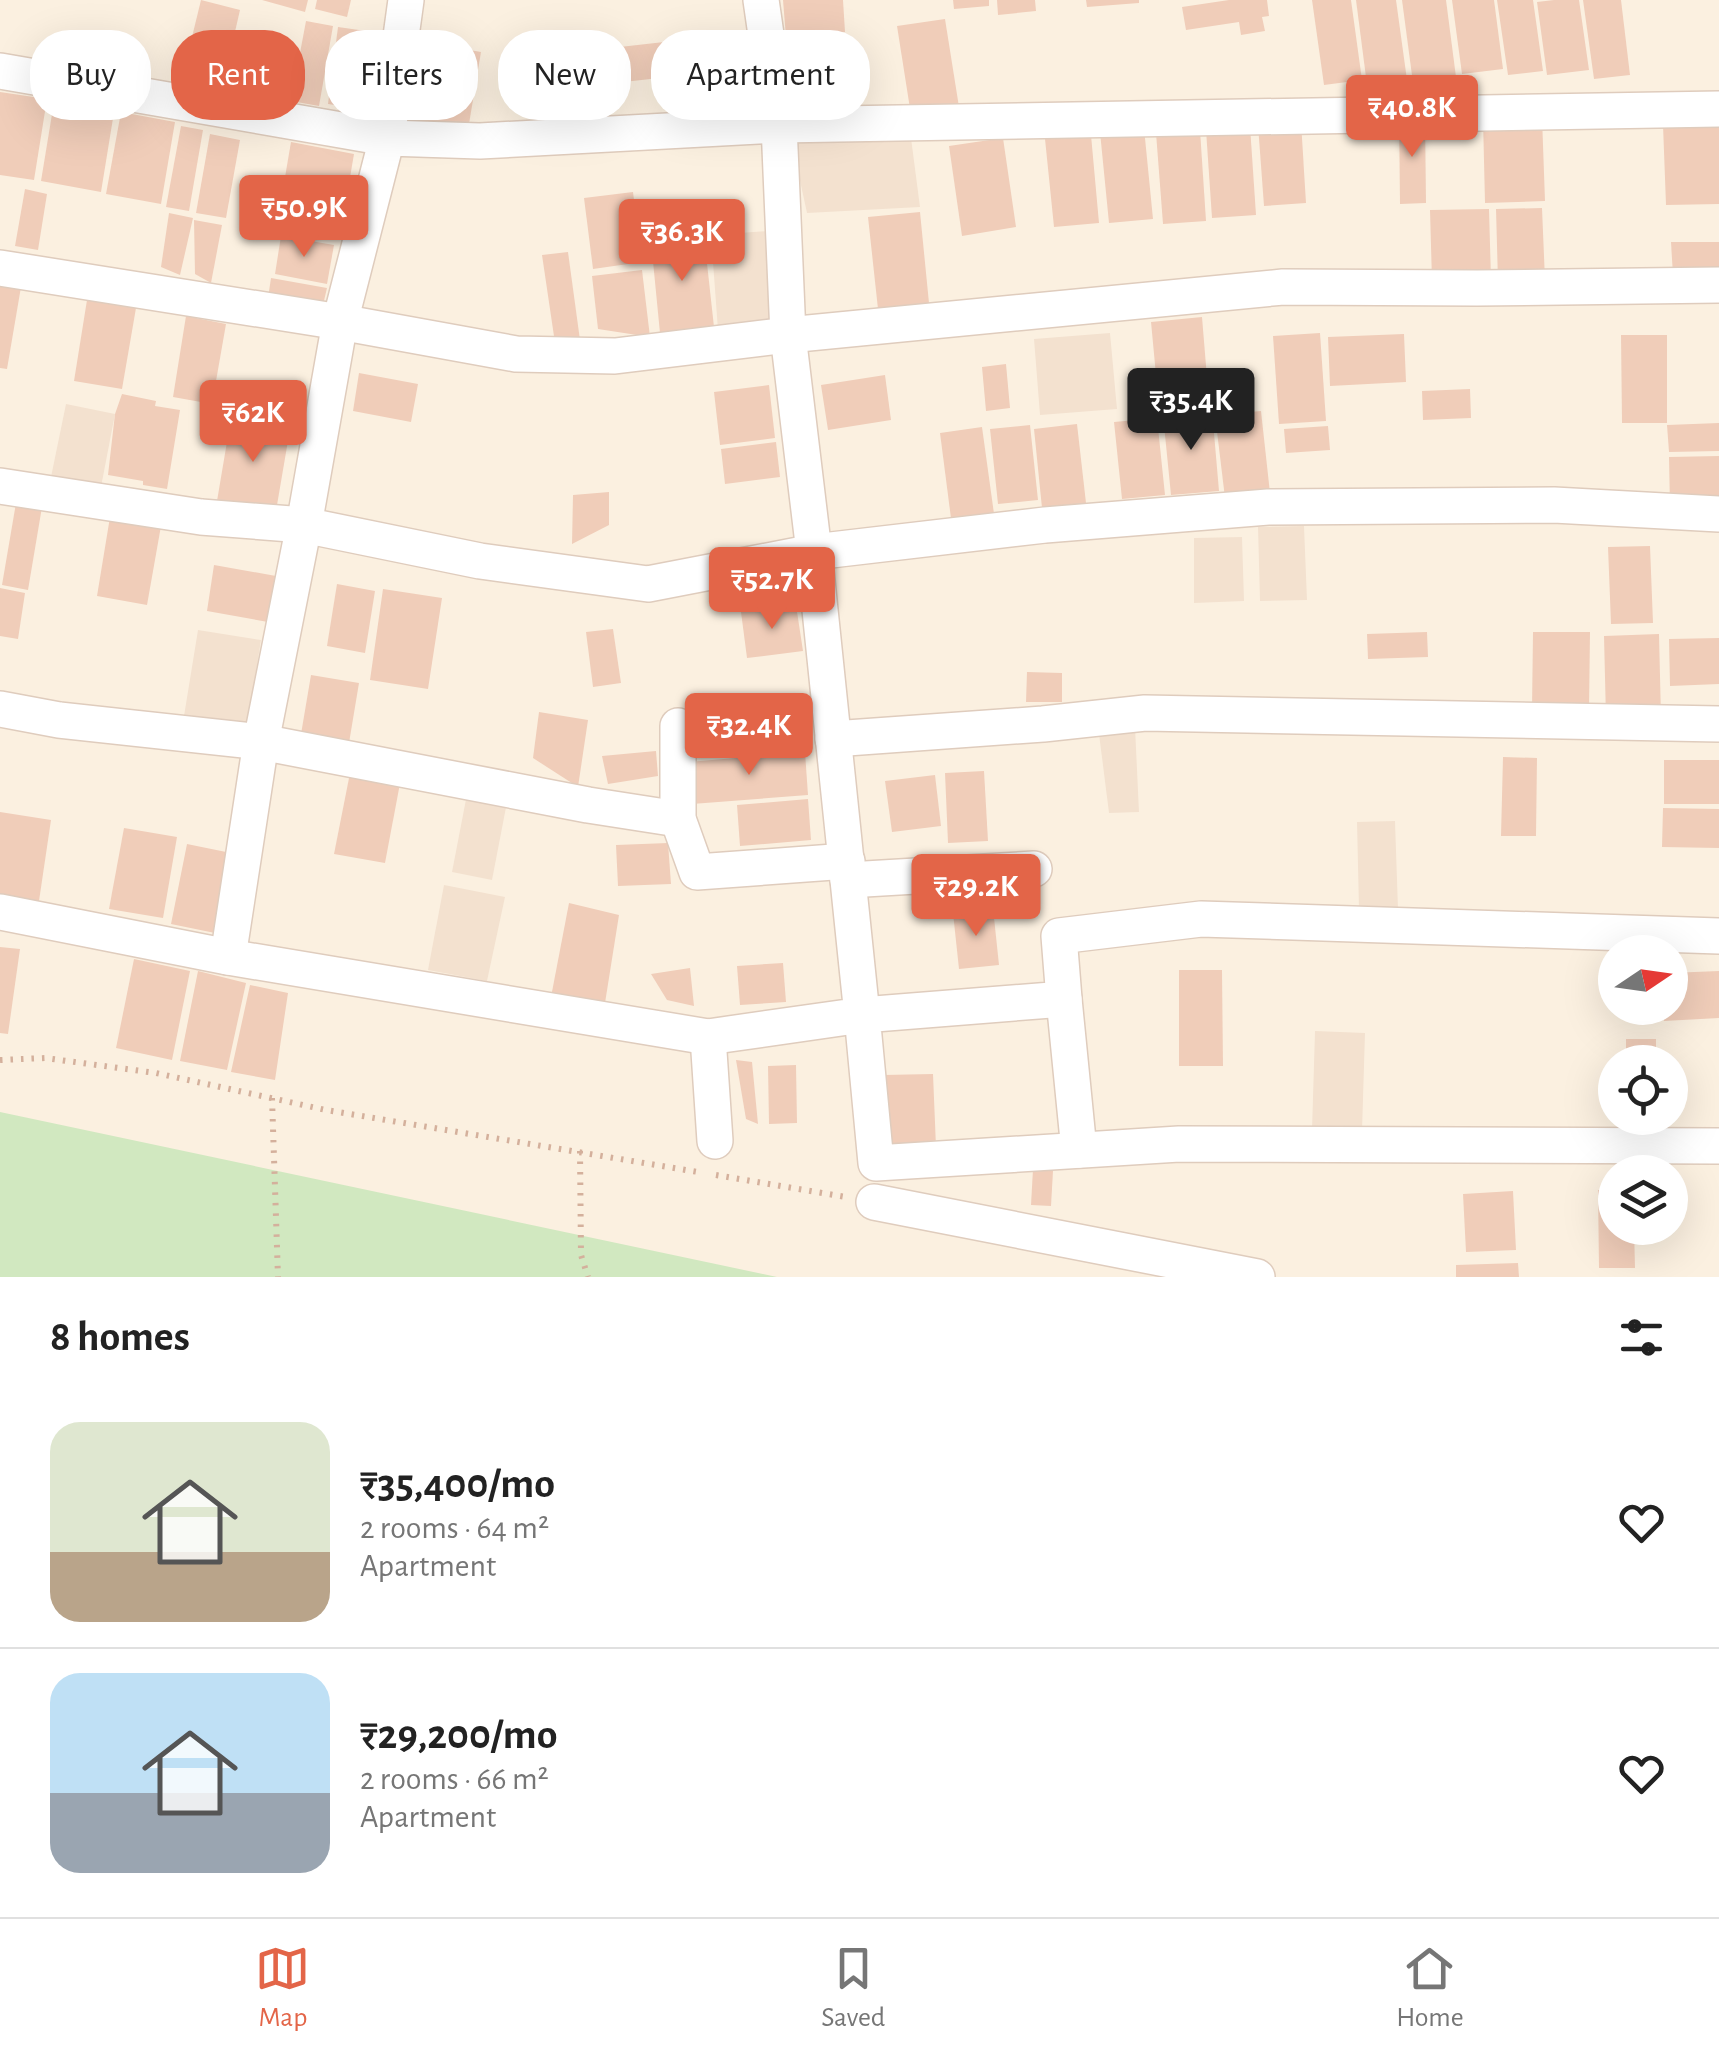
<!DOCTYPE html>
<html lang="en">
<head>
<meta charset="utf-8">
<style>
  body { margin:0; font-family:"Alegreya Sans",sans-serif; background:#f6f6f6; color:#222; height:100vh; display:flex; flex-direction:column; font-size:38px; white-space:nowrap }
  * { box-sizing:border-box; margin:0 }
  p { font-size:32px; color:#767676 }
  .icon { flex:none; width:55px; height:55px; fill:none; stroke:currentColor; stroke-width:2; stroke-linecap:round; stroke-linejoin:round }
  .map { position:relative; height:1277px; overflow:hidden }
  .panel { display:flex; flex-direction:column; background:#fff; flex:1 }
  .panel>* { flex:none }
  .banner { position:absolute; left:30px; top:30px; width:1000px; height:90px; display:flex; gap:20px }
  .needle { width:65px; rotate:77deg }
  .controls { position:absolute; left:1598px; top:935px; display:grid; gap:20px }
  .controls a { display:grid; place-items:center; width:90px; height:90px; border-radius:50%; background:#fff; box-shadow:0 10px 40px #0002; font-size:50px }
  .price { position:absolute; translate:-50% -85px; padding:0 22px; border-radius:10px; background:#e36548; color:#fff; font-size:32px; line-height:65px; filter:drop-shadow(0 2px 5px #0008) }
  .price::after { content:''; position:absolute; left:50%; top:60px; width:30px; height:22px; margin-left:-15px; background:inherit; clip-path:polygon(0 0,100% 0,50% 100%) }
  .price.current { background:#222; color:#fff }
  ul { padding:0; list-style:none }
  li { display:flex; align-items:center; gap:30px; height:250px; padding:0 50px }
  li+li { border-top:2px solid #e0e0e0 }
  li span { display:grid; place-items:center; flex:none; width:280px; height:200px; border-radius:30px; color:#555 }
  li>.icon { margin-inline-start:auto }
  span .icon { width:120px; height:120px; fill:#fffc; stroke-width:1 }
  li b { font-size:42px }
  h2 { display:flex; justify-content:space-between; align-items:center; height:120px; padding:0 50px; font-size:42px }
  .pill { padding:0 35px; border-radius:40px; background:#fff; box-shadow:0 10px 40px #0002; font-size:35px; line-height:90px }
  .pill.current { background:#e36548; color:#fff }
  .dock { display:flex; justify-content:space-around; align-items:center; height:140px; border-top:2px solid #e0e0e0; background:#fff; font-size:28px; color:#767676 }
  .dock a { display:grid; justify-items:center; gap:5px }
  .dock .current { color:#e36548 }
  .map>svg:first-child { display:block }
  .residential { fill:#f3e1cf }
  .green { fill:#d1e8c0 }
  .building { fill:#f0cdb9 }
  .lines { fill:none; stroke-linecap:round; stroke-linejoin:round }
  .minor-casing { stroke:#dfccbd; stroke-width:38 }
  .path { stroke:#d4b09c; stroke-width:6; stroke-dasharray:2.5 8; stroke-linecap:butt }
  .minor { stroke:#fff; stroke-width:35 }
</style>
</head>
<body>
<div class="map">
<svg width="1719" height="1277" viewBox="0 0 1719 1277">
  <rect width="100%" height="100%" fill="#fbf0e0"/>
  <g class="residential">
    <polygon points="910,130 920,207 807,213 791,139"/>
    <polygon points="768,231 775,325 718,330 711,235"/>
    <polygon points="1110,333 1117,409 1040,415 1034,339"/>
    <polygon points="66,404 115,414 101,487 51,477"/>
    <polygon points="1304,526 1307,600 1260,601 1258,527"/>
    <polygon points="1242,537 1244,601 1194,603 1194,538"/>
    <polygon points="198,630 261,640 247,727 184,716"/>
    <polygon points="1135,727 1139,812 1109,813 1099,734"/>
    <polygon points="468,789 508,797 492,880 452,872"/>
    <polygon points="1395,821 1398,909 1359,910 1357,822"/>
    <polygon points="444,885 505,897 487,981 428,970"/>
    <polygon points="1315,1031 1365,1033 1362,1132 1312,1130"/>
  </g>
  <polygon class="green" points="0,1112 777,1277 0,1277"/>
  <g class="building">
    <polygon points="201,0 240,10 223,84 183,74"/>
    <polygon points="262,0 308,0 305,12"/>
    <polygon points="317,0 351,0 347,17 315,9"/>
    <polygon points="783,0 843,0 845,32 786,37"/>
    <polygon points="953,0 989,0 989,6 954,9"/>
    <polygon points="997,0 1035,0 1036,11 998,15"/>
    <polygon points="1086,0 1139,0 1139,3 1087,7"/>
    <polygon points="1229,0 1267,0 1269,16 1262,17 1265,31 1241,35 1239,22 1186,30 1182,7"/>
    <polygon points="1312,0 1351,0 1362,80 1324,85"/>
    <polygon points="1356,0 1396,0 1407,80 1367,85"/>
    <polygon points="1402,0 1446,0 1456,77 1413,83"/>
    <polygon points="1452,0 1494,0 1503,69 1462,74"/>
    <polygon points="1497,0 1533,0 1543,71 1508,75"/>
    <polygon points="1554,0 1579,0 1589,70 1547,75 1537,2"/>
    <polygon points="1583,0 1621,0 1630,75 1594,79"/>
    <polygon points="945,19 959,107 911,115 897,26"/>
    <polygon points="306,21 333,26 319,106 291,101"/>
    <polygon points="338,27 366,31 355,108 328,104"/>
    <polygon points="412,40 481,52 468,130 399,118"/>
    <polygon points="664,42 668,77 615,83 611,48"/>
    <polygon points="0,92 47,99 34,180 0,175"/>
    <polygon points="55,96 115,106 101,192 41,181"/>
    <polygon points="121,112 175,122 161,204 106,194"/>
    <polygon points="1399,116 1425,116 1426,203 1400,204"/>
    <polygon points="1542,117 1545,201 1485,203 1483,119"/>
    <polygon points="1301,122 1306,203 1264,206 1258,125"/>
    <polygon points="1719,123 1719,204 1666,205 1663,125"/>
    <polygon points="181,126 203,130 189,211 166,207"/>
    <polygon points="1250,126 1256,215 1212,218 1206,130"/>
    <polygon points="1144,128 1153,219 1109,223 1100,132"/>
    <polygon points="1200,130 1206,221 1163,224 1156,133"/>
    <polygon points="210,134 240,140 226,218 196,213"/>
    <polygon points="1091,135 1099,223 1054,227 1045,139"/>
    <polygon points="1003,138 1016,227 962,236 949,146"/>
    <polygon points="291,142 354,154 347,195 284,183"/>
    <polygon points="25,189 47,194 38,250 15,246"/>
    <polygon points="283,191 343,199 339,235 279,227"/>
    <polygon points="633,192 642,262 593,269 584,198"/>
    <polygon points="1542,208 1545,280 1498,282 1496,209"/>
    <polygon points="1489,209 1491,279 1432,281 1430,210"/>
    <polygon points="920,212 929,303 878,309 868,217"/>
    <polygon points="169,213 193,218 180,275 161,267"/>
    <polygon points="194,220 222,225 211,283 195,274"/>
    <polygon points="281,236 334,245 327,284 275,274"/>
    <polygon points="704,236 714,327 660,333 651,241"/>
    <polygon points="1671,242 1719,242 1719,276 1673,276"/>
    <polygon points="568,252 580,340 555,343 542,255"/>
    <polygon points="642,270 650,337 598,329 592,276"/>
    <polygon points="271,278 327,288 323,305 268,298"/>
    <polygon points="0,284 21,287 7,369 0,368"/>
    <polygon points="87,300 136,308 122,389 74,381"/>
    <polygon points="186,316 226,324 212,404 173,397"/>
    <polygon points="1202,317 1209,402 1159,407 1151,322"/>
    <polygon points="1320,333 1326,421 1279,424 1273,336"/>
    <polygon points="1404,334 1406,382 1330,386 1328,337"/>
    <polygon points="1621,335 1667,335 1667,423 1622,423"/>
    <polygon points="1006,364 1010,408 986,411 982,367"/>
    <polygon points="359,373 418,384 411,422 353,411"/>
    <polygon points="885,375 891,420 828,430 821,385"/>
    <polygon points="769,385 775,438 720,445 714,392"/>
    <polygon points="1470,389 1471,418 1423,420 1422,391"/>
    <polygon points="122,394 156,401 155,406 180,410 167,489 143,485 143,481 108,475 115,414"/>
    <polygon points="1212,410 1219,491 1171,495 1163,415"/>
    <polygon points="1261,411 1270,493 1225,498 1215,415"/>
    <polygon points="231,418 290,429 276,511 217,501"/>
    <polygon points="1157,418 1165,495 1122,499 1114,422"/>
    <polygon points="1719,423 1719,451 1669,452 1667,425"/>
    <polygon points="1077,424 1086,503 1042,508 1034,429"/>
    <polygon points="1030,425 1038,500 998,504 990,429"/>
    <polygon points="1328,426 1330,450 1286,453 1284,429"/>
    <polygon points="982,427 995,521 952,526 940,433"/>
    <polygon points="776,442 780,477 725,484 721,449"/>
    <polygon points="1719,456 1719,507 1670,507 1669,457"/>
    <polygon points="609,492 609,525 572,544 573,495"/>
    <polygon points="16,503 42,507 28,590 2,585"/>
    <polygon points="110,517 161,526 147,605 97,596"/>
    <polygon points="1650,546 1653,623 1611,624 1608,547"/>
    <polygon points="214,565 287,578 279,624 207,611"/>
    <polygon points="337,584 375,591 365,653 327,646"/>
    <polygon points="0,588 25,593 18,639 0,636"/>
    <polygon points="383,589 442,598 428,689 370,680"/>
    <polygon points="796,605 803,651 747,658 741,612"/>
    <polygon points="613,629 621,683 593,687 586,632"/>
    <polygon points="1427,632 1428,657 1368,659 1367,634"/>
    <polygon points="1533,632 1590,632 1589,710 1532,709"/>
    <polygon points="1659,634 1661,718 1606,719 1604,636"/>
    <polygon points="1719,638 1719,684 1670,686 1669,639"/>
    <polygon points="1027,672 1062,673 1062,702 1026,702"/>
    <polygon points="311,675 359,683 348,749 300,740"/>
    <polygon points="539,712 588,720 578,787 533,758"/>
    <polygon points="656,751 658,776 608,784 602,756"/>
    <polygon points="805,752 808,795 692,804 689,762"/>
    <polygon points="1503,757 1537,758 1536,836 1501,836"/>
    <rect x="1664" y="760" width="55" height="44"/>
    <polygon points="351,768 401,778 385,863 334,854"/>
    <polygon points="984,771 988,841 948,843 945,773"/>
    <polygon points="935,775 941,826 892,832 885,781"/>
    <polygon points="808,799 811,840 740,846 737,805"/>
    <polygon points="1663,808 1719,809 1719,848 1662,847"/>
    <polygon points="0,812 51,820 39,901 0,895"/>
    <polygon points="124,828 177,837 163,918 109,909"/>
    <polygon points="668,843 671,884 618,886 616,845"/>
    <polygon points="187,844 231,853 215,933 171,924"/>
    <polygon points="569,903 619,915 605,1003 551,997"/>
    <polygon points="993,908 999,965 959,969 953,913"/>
    <polygon points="0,947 20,949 8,1034 0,1033"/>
    <polygon points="134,959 190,971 172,1060 116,1048"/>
    <polygon points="783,963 786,1002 740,1005 737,966"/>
    <polygon points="690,968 694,1006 667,1000 651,974"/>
    <polygon points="1179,970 1222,970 1223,1066 1179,1066"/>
    <polygon points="198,971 246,983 227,1070 180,1061"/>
    <polygon points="1719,971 1719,1018 1664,1021 1663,1008 1670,1008 1670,973"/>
    <polygon points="250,985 288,993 275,1080 231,1072"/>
    <rect x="1626" y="1039" width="30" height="23"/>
    <polygon points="736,1060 752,1062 758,1124 746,1119"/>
    <polygon points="796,1065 797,1123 769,1124 768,1066"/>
    <polygon points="933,1074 936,1147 885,1148 883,1075"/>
    <polygon points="1033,1169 1053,1171 1051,1206 1031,1205"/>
    <polygon points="1598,1190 1615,1190 1615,1228 1634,1228 1635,1268 1599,1268"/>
    <polygon points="1513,1191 1516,1250 1466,1252 1463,1194"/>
    <polygon points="1518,1263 1519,1277 1456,1277 1456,1265"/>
  </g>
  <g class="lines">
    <defs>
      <g id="minor">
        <polyline points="0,71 387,138 480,141 779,125 1719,109"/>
        <polyline points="0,268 340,322 516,354 615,356 788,335 1283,287 1477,288 1719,285"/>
        <polyline points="0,486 201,517 304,525 480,561 648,584 814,552 1045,525 1268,507 1554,505 1719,514"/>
        <polyline points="0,709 59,720 261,742 588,805 678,819"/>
        <polyline points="678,726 678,819 697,872 847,861"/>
        <polyline points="833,739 1043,724 1145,713 1719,724"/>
        <polyline points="848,880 1034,869"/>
        <polyline points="0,912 228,957 708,1037 862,1015 814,552 788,335 779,125 761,0"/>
        <polyline points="1719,936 1201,919 1059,936 1064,999 862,1015 876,1163 1179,1144 1719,1146"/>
        <polyline points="228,957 261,742 304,525 340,322 387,138 406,0"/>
        <polyline points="1064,999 1079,1150"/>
        <polyline points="708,1037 715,1141"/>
        <polyline points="874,1202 1257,1277"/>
      </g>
    </defs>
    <use href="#minor" class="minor-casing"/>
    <g class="path">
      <polyline points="0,1060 45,1058 156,1073 326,1110 698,1172"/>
      <polyline points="272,1098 278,1277"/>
      <polyline points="580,1151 581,1255 588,1277"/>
      <polyline points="716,1175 846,1197"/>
    </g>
    <use href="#minor" class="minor"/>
  </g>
</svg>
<div class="controls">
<a><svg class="needle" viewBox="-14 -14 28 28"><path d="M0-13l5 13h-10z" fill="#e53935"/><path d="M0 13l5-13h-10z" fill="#767676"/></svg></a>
<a><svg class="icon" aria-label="locate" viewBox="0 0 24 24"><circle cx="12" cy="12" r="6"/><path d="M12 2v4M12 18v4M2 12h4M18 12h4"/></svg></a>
<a><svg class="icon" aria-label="layers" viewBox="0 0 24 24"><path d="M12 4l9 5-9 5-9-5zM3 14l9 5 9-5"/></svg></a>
</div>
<b class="price" style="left:1412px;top:160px">₹40.8K</b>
<b class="price" style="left:304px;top:260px">₹50.9K</b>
<b class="price" style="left:682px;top:284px">₹36.3K</b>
<b class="price current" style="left:1191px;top:453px">₹35.4K</b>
<b class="price" style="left:253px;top:465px">₹62K</b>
<b class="price" style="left:772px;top:632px">₹52.7K</b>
<b class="price" style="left:749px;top:778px">₹32.4K</b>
<b class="price" style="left:976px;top:939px">₹29.2K</b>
<div class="banner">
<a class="pill">Buy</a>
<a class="pill current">Rent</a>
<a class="pill">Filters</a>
<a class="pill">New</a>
<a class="pill">Apartment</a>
</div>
</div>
<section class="panel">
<h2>8 homes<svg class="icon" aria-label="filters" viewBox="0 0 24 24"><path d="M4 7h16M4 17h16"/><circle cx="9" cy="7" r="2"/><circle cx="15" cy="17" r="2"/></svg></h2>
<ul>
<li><span style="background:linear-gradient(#dfe7d0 65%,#b9a48a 0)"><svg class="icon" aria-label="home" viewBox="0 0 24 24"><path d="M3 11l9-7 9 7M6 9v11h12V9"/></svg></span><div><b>₹35,400/mo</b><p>2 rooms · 64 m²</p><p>Apartment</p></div><svg class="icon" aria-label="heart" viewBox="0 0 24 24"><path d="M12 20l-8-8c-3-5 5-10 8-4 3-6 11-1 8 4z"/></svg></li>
<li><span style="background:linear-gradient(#bfe0f5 60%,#9aa5b1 0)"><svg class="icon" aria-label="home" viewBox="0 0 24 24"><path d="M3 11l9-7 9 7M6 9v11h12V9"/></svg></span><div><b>₹29,200/mo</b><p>2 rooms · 66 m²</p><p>Apartment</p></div><svg class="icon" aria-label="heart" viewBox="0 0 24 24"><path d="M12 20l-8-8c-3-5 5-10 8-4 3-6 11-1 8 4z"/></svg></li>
</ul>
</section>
<nav class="dock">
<a class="current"><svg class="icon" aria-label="map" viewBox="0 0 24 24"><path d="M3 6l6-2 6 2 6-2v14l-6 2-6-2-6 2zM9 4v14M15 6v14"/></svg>Map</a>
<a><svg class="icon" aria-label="saved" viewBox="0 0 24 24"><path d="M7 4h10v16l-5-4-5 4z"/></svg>Saved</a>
<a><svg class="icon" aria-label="home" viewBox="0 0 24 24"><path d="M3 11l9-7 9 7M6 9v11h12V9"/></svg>Home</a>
</nav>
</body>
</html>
